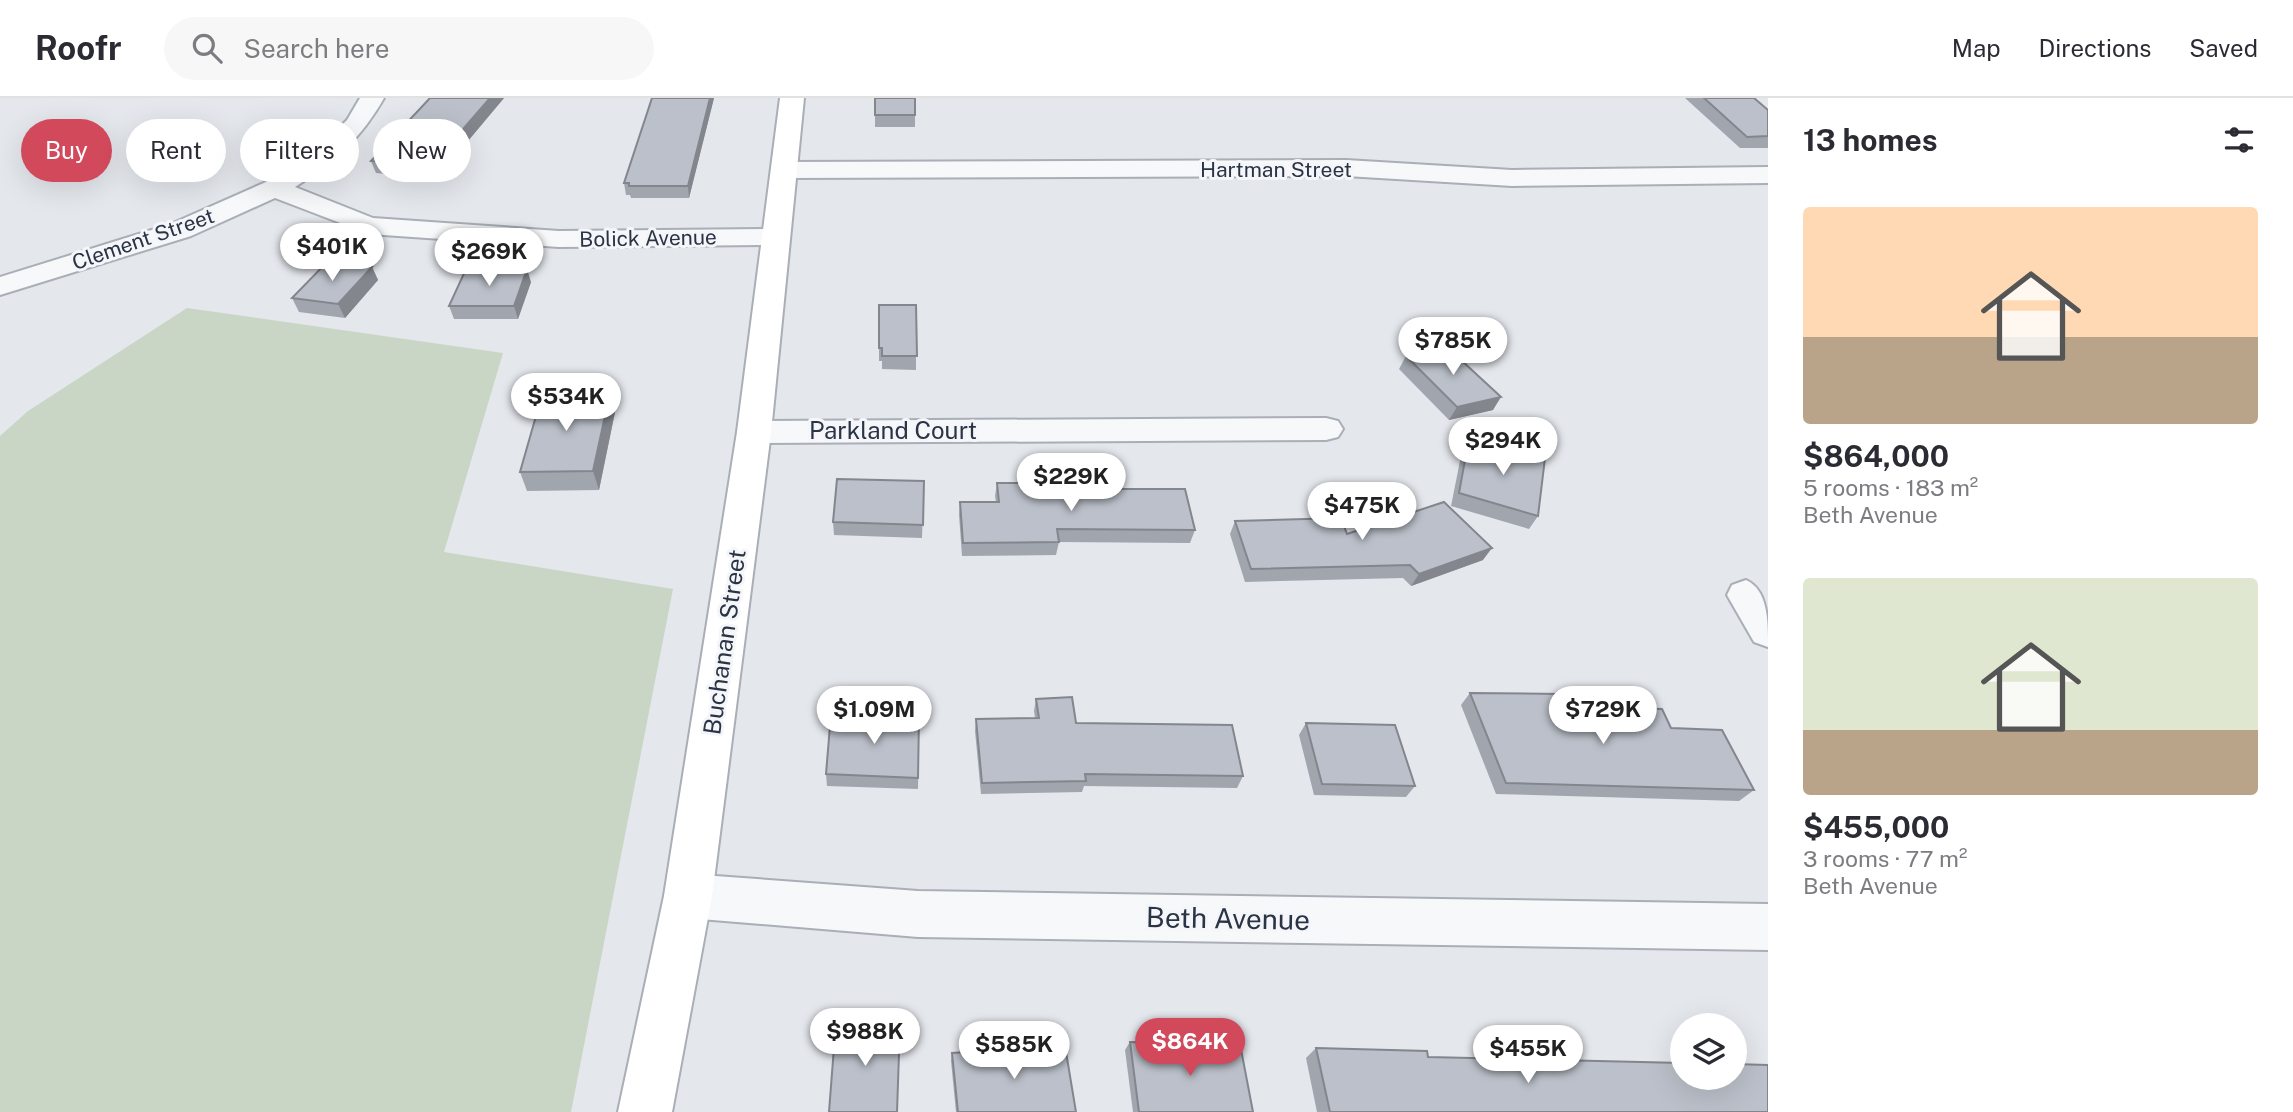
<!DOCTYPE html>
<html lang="en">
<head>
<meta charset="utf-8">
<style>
  body { margin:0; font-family:"Public Sans",sans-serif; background:#f7f7f7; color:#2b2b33; height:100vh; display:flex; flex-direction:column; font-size:26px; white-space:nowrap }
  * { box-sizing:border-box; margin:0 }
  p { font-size:23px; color:#7c7c81 }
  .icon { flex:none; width:38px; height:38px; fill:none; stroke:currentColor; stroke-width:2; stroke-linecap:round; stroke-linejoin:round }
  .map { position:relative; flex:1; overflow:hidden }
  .details { display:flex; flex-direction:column; background:#fff; width:525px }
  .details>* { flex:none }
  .guide { position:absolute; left:21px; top:21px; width:665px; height:63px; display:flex; gap:14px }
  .tools { position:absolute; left:1670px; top:915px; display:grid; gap:14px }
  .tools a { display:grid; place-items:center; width:77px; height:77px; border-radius:50%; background:#fff; box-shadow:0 7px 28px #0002; font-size:35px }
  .price { position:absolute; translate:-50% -60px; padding:0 16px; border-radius:24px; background:#fff; color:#222; font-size:23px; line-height:46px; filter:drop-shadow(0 2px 4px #0008) }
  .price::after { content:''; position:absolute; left:50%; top:42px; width:21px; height:16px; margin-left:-10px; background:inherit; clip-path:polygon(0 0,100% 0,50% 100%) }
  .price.active { background:#d1495b; color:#fff }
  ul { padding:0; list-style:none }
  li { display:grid; align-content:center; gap:14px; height:371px; padding:0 35px }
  li span { display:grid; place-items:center; height:217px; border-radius:7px; color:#555 }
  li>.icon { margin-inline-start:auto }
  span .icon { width:126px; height:126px; fill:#fffc; stroke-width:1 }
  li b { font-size:30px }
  h2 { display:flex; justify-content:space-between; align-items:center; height:84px; padding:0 35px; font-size:30px }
  .chip { padding:0 24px; border-radius:32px; background:#fff; box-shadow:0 7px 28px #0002; font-size:24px; line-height:63px }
  .chip.active { background:#d1495b; color:#fff }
  header { display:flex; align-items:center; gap:42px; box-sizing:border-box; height:98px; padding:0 35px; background:#fff; border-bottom:2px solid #e1e1e2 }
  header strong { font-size:33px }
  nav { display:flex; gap:38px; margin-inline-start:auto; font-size:24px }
  .search { width:490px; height:63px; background:#f7f7f7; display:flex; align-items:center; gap:18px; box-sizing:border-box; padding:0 24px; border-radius:38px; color:#7c7c81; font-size:26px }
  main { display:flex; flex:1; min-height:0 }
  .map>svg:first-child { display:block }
  .green { fill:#c9d6c5 }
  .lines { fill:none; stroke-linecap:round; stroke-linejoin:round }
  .street-casing { stroke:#a9aeb7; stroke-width:4 }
  .secondary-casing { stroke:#a9aeb7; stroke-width:4 }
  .street { fill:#f7f8fa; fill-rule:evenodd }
  .secondary { fill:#fff; fill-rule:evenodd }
  .wall { fill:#a1a5ae }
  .shaded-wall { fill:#83868d }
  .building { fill:#bbc0ca; stroke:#83868d; stroke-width:2 }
  .labels { text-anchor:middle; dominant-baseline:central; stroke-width:6; stroke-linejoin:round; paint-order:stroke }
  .far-street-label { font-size:21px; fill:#2b3445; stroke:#f4f6f9 }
  .street-label { font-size:24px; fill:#2b3445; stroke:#f4f6f9 }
  .near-street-label { font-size:28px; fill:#2b3445; stroke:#f4f6f9 }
</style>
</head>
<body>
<header>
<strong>Roofr</strong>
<div class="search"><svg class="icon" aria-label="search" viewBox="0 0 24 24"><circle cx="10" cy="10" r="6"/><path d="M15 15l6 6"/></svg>Search here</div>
<nav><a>Map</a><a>Directions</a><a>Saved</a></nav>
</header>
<main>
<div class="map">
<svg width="1768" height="1014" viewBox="0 0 1768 1014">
  <rect width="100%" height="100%" fill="#e4e7ec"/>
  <polygon class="green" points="187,210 503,255 444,454 673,491 571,1014 0,1014 0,338 28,313"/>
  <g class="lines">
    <defs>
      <g id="street">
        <path d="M360,0H384C360,42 335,63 295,89L373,120L559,133L776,131L786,133L790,139L786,145L776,147L559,149L369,136L275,100L191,138L0,197V179L171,126L266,84L315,54L347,22Z"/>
        <polygon points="1346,62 1512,72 1768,69 1768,85 1512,88 1346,78 785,80 776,77 772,72 776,67 785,64"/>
        <polygon points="1326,320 1338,323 1343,331 1338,339 1326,342 754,345 742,342 737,334 742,326 754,323"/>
        <path d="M1746,482C1768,492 1768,522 1768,549L1754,544L1727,497L1732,487Z"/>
        <polygon points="688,776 918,793 1768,806 1768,852 918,839 688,820 671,814 664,798 671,782"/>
      </g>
      <polygon id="secondary" points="780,0 804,0 771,334 712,798 672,1014 618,1014 664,798 737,334"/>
    </defs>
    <use href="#street" class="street-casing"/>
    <use href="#secondary" class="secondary-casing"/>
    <use href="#street" class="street"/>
    <use href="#secondary" class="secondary"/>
  </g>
  <g class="wall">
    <polygon points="430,0 504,0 436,81 376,75 371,63"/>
    <polygon points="652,0 714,0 689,100 631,100 630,97 626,97 624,85"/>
    <polygon points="875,0 915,17 915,29 875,29"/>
    <polygon points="1685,0 1754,0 1768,12 1768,50 1740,50"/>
    <polygon points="372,169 378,182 345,220 299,214 292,200"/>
    <polygon points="531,184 518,221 454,221 449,208"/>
    <polygon points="879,207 916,207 916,272 882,271 882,263 879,263"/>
    <polygon points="1406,258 1493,312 1449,322 1399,271"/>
    <polygon points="615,314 599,392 527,393 520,374"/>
    <polygon points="1469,340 1538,418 1529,431 1451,408 1462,353"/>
    <polygon points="924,383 922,440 834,437 833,424"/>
    <polygon points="997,385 1050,391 1195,432 1190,445 1059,444 1056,457 962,458 959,417 960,404 996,404 995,398"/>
    <polygon points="1235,423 1347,436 1483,462 1411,488 1403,480 1245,484 1230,436"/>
    <polygon points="1470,595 1566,608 1671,630 1754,692 1739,703 1496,696 1461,607"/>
    <polygon points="1036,601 1076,625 1243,678 1237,690 1084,688 1082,694 981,696 975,633 976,621 1035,620 1034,613"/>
    <polygon points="919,619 918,691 827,688 826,676"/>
    <polygon points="1306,625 1415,688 1406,699 1314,697 1299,637"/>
    <polygon points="1130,944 1253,1014 1133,1014 1125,952"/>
    <polygon points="1316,950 1428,959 1768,1014 1317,1014 1306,960"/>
    <polygon points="952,955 1076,1014 956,1014 951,963"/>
  </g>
  <g class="shaded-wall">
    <polygon points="490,0 504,0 436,81 431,68"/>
    <polygon points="710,0 714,0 689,100 688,88"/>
    <polygon points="372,169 378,182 345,220 338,206"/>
    <polygon points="527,171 531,184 518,221 514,208"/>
    <polygon points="610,295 615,314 599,392 593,373"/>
    <polygon points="1501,299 1493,312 1449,322 1457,309"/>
    <polygon points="1492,450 1483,462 1411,488 1419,476"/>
  </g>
  <g class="building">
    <polygon points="430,0 490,0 431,68 371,63"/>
    <polygon points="652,0 710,0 688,88 629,88 629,85 624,85"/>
    <rect x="875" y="0" width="40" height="17"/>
    <polygon points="1704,0 1754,0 1768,12 1768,38 1747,39"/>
    <polygon points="328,163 372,169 338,206 292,200"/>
    <polygon points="466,171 527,171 514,208 449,208"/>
    <polygon points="879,207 916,207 917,258 882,258 882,250 879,250"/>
    <polygon points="1447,249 1501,299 1457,309 1406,258"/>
    <polygon points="610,295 593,373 520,374 542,297"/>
    <polygon points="1469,340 1545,360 1538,418 1459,395"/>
    <polygon points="837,381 924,383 923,427 833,424"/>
    <polygon points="997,385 1049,385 1050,391 1185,391 1195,432 1057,431 1059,444 963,445 960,404 999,404"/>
    <polygon points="1444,404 1492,450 1419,476 1410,467 1251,471 1235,423 1341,420 1347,436"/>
    <polygon points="1470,595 1561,596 1566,608 1662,611 1671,630 1722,632 1754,692 1506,685"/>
    <polygon points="1072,599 1076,625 1232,627 1243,678 1085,676 1086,683 982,685 976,621 1039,620 1036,601"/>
    <polygon points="831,616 919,619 918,680 826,676"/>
    <polygon points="1306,625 1395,627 1415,688 1322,686"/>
    <polygon points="836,923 900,926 897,1014 829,1014"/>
    <polygon points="1130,944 1240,946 1253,1014 1139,1014"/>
    <polygon points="1065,948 1076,1014 958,1014 952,955"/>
    <polygon points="1316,950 1427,953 1428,959 1682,965 1682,980 1734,980 1734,966 1768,967 1768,1014 1330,1014"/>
  </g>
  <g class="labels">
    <g class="far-street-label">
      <text x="1276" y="71">Hartman Street</text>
      <text transform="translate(648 140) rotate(-1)">Bolick Avenue</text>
      <text transform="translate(143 141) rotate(-19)">Clement Street</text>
    </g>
    <g class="street-label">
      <text x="893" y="332">Parkland Court</text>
      <text transform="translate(724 544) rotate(-82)">Buchanan Street</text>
    </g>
    <g class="near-street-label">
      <text transform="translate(1228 820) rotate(1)">Beth Avenue</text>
    </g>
  </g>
</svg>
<div class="tools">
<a><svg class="icon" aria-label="layers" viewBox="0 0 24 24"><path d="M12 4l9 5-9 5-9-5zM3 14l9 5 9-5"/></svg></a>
</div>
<b class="price" style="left:332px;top:185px">$401K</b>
<b class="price" style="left:489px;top:190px">$269K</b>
<b class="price" style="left:1453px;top:279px">$785K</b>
<b class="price" style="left:566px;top:335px">$534K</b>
<b class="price" style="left:1503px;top:379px">$294K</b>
<b class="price" style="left:1071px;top:415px">$229K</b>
<b class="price" style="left:1362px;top:444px">$475K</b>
<b class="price" style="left:874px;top:648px">$1.09M</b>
<b class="price" style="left:1603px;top:648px">$729K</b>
<b class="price" style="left:865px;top:970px">$988K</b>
<b class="price active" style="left:1190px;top:980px">$864K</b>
<b class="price" style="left:1014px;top:983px">$585K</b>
<b class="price" style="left:1528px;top:987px">$455K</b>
<div class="guide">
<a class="chip active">Buy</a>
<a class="chip">Rent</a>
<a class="chip">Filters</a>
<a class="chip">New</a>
</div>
</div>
<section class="details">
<h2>13 homes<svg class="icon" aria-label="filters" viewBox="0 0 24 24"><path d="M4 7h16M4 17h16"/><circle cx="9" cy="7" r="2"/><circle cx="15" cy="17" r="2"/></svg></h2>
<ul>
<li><span style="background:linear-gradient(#ffd9b3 60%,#b9a48a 0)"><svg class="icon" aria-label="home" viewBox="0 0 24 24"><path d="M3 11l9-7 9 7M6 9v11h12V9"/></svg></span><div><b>$864,000</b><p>5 rooms · 183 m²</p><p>Beth Avenue</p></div></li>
<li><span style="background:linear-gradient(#dfe7d0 70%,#b9a48a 0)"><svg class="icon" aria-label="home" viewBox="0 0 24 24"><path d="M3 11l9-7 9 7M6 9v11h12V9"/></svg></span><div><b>$455,000</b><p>3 rooms · 77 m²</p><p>Beth Avenue</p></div></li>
</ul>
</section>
</main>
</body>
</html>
